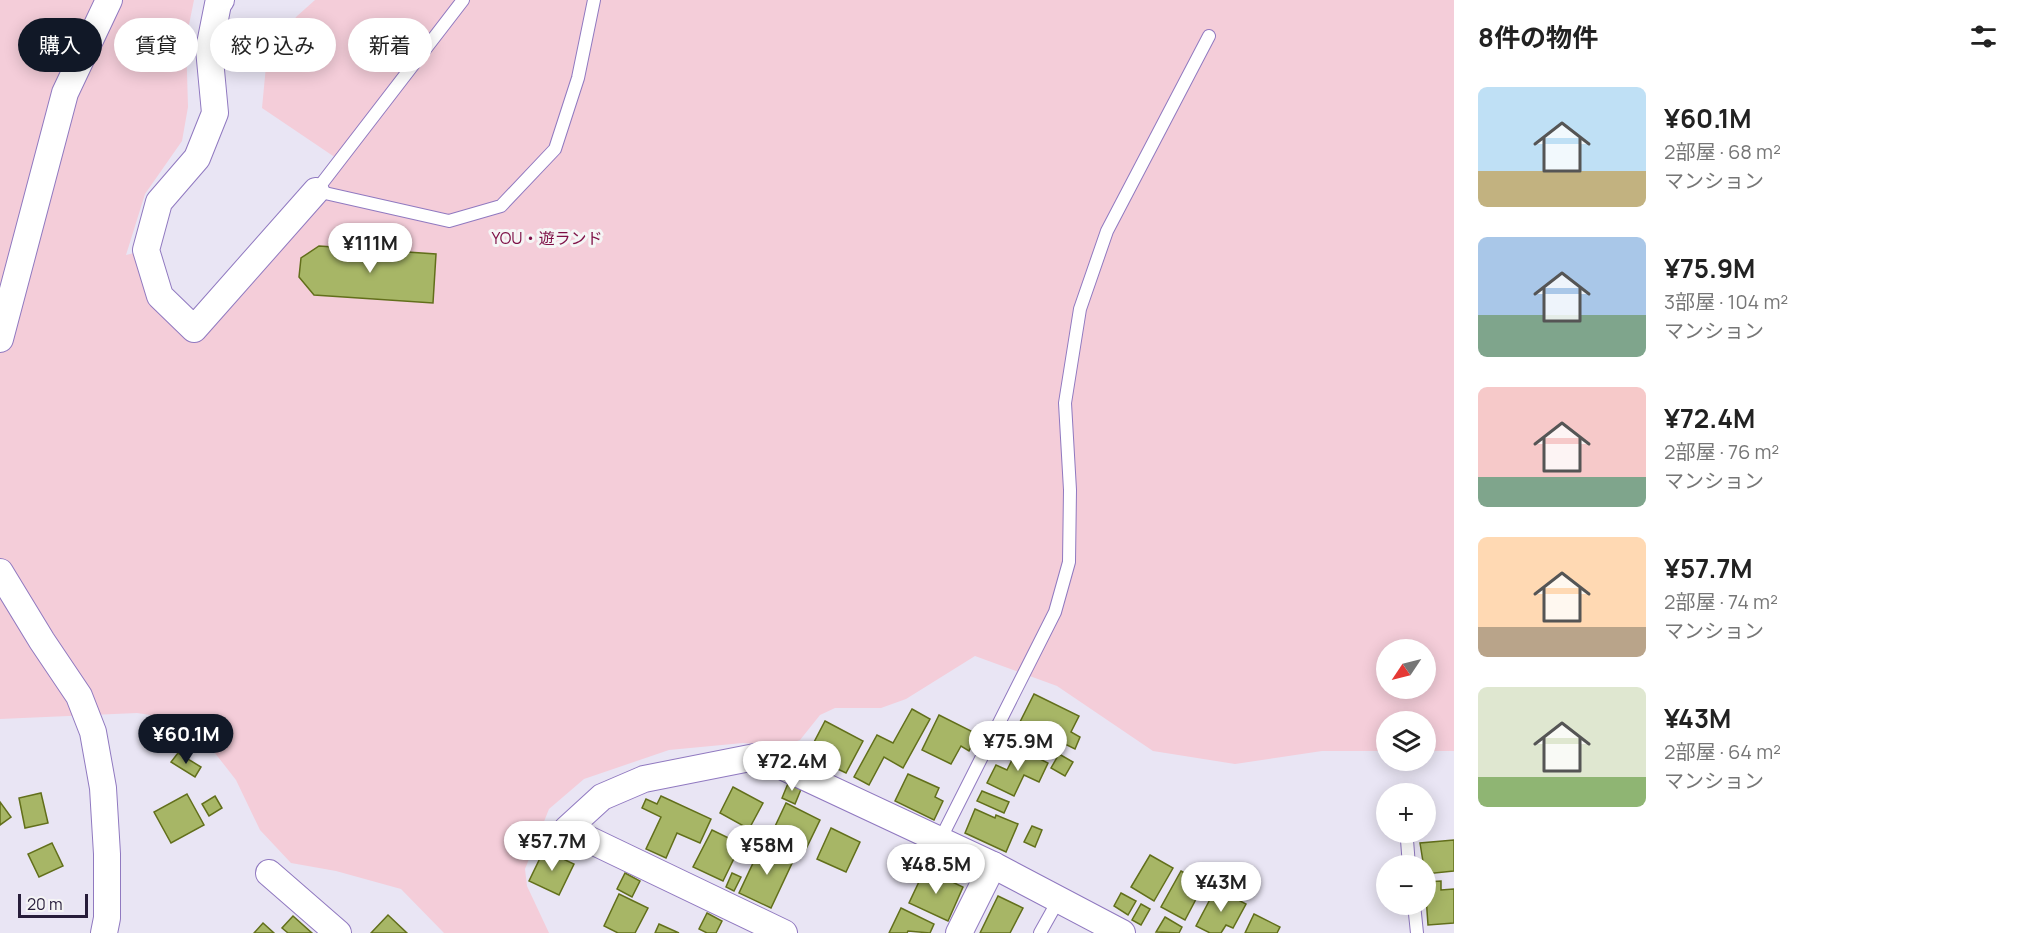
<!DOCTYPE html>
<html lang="ja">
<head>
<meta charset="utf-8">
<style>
  body { margin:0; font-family:Manrope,"Noto Sans JP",sans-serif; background:#f6f6f6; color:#222; height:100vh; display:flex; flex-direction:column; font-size:22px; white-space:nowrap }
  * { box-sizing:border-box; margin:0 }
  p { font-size:20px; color:#767676 }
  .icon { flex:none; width:33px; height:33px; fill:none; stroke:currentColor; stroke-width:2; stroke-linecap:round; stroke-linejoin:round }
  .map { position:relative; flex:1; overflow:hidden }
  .side { display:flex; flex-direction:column; background:#fff; width:570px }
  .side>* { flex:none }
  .top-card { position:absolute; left:18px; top:18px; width:570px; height:54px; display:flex; gap:12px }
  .needle { width:39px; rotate:235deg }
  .controls { position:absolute; left:1376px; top:639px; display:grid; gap:12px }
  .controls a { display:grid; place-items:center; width:60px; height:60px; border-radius:50%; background:#fff; box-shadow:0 3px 15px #0003; font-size:30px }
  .scale { position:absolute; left:18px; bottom:15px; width:70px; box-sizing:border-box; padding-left:6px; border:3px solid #271d3a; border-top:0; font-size:16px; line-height:21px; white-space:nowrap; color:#271d3a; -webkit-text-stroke:4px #f5f5f5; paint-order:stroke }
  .price { position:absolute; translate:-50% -51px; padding:0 14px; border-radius:21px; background:#fff; color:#222; font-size:20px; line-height:39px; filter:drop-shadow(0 2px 3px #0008) }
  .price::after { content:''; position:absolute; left:50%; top:36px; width:18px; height:14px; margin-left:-9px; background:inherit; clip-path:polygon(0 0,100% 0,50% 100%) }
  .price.current { background:#111827; color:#fff }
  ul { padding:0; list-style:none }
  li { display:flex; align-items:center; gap:18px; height:150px; padding:0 24px }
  li span { display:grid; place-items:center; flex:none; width:168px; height:120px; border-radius:9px; color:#555 }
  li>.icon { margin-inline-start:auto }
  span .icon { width:72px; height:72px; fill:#fffc; stroke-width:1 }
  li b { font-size:26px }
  h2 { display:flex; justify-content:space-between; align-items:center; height:72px; padding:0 24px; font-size:26px }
  .chip { padding:0 21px; border-radius:27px; background:#fff; box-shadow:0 3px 15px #0003; font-size:21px; line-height:54px }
  .chip.current { background:#111827; color:#fff }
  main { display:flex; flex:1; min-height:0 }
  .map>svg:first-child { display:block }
  .green { fill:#f4cdd9; fill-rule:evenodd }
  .building { fill:#a7b666; stroke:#626f1b; stroke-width:1.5 }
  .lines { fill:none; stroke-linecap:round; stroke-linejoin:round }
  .service-casing { stroke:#9079c0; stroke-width:14 }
  .minor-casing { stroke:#9079c0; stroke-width:28 }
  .service { stroke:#fff; stroke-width:12 }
  .minor { stroke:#fff; stroke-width:26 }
  .labels { text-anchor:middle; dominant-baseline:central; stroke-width:6; stroke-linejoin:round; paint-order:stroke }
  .park-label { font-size:16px; fill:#7d0e45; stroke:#f5f5f5 }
</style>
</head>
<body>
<main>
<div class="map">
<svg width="1454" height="933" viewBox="0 0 1454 933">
  <rect width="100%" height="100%" fill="#e9e5f4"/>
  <path class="green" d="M0,0H194L186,39L188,107L182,141L145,194L126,255L146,250L194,329L339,160L262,108L266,66L296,17L315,0H1454V751H1425V722H1386V751H1322L1235,764L1153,751L1057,686L975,656L906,699L881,708H835L820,715L800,740L783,746L743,743L669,750L584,779L549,809L525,869L527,886L549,933H444L401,889L336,871L291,863L260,830L236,780L190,721L137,713L0,719ZM1386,650H1425V688H1386Z"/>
  <g class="building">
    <polygon points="319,246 436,254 433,303 314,295 299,277 301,258"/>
    <polygon points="1034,694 1079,716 1071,732 1080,737 1075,749 1020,722"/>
    <polygon points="912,709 930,719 903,768 884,757 869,785 854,777 877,735 893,743"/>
    <polygon points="939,715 977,734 969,751 961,746 951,764 922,750"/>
    <polygon points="825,721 863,741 846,773 831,766 834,760 811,748"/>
    <polygon points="1018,748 1048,763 1039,782 1024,775 1014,796 987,783 996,765 1007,770"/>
    <polygon points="178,753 201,767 195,777 171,762"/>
    <polygon points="1059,754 1073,762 1065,776 1051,768"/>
    <polygon points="908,774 939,788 935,797 943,801 934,820 895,801"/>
    <polygon points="789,781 802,787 795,804 782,798"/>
    <polygon points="733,787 763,803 749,829 720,813"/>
    <polygon points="982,791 1009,802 1004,813 977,801"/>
    <polygon points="41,793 48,823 25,828 19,798"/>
    <polygon points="187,794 204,825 171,843 154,812"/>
    <polygon points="215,796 222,808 209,816 202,804"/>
    <polygon points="661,796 711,819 700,843 677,833 666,858 646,849 661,817 642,808 646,799 657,804"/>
    <polygon points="0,802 11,817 0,825"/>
    <polygon points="786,803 820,820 805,851 771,835"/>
    <polygon points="975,809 995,818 996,815 1018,824 1006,852 965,833"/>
    <polygon points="1032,826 1042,830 1035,847 1024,842"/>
    <polygon points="831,828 860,842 846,872 817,859"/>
    <polygon points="712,830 741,844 723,881 693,867"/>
    <polygon points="1454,840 1454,871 1425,874 1420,843"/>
    <polygon points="52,843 63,866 39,877 28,854"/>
    <polygon points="762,844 794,859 771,908 739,893"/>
    <polygon points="544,850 574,864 559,895 529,881"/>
    <polygon points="1150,855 1173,868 1154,901 1131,887"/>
    <polygon points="925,869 963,887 948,921 909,903"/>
    <polygon points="1181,871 1204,884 1185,920 1161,907"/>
    <polygon points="625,873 640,881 632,897 617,889"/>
    <polygon points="732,873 741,877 734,891 726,887"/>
    <polygon points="1441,881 1441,890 1454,889 1454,923 1428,925 1425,882"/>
    <polygon points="1216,888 1246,904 1233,928 1226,925 1221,933 1210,933 1196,926"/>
    <polygon points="1121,893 1136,901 1128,915 1114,906"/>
    <polygon points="619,894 648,908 635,933 618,933 604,926"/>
    <polygon points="998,896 1023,908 1010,933 980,933"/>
    <polygon points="1141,904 1150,909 1141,925 1132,920"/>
    <polygon points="901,908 934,924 930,933 908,931 907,933 889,933"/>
    <polygon points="707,913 722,921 716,933 707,933 699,929"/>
    <polygon points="1254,914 1280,927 1277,933 1245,933"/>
    <polygon points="388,915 407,933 371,933"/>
    <polygon points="293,916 312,933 288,933 282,928"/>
    <polygon points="1165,917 1182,927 1179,933 1156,932"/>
    <polygon points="263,923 274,933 254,933"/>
    <polygon points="659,924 679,933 655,933"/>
  </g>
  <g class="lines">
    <defs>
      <g id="service">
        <polyline points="463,0 316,191 449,221 501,206 555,149 578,78 594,0"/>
        <polyline points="940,840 1055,612 1069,562 1070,490 1065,403 1080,309 1107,231 1209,36"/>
        <polyline points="1407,840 1409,866"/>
        <polyline points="1414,904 1417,933"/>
        <polyline points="1040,933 1059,899"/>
      </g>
      <g id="minor">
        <polyline points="221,0 218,4 209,49 215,113 197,158 159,202 146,250 160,296 194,329 316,191"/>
        <polyline points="0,339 65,93 109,0"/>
        <polyline points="0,572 42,641 79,696 93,732 103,788 107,854 107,918 104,933"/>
        <polyline points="269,873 338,933"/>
        <polyline points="784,933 567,829 602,797 644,779 760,756 993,865 1122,933"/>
        <polyline points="959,933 993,865"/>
      </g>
    </defs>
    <use href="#service" class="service-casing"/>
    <use href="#minor" class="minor-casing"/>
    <use href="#service" class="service"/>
    <use href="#minor" class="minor"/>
  </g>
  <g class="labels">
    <g class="park-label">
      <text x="547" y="238">YOU・遊ランド</text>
    </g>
  </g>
</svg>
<div class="controls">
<a><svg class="needle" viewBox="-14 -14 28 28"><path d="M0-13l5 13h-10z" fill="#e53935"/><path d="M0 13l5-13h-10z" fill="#767676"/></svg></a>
<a><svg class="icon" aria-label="layers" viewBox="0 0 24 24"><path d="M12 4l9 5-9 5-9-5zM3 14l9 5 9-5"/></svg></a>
<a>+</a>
<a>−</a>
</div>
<div class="scale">20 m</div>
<b class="price" style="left:370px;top:274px">¥111M</b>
<b class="price current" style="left:186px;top:765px">¥60.1M</b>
<b class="price" style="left:1018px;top:772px">¥75.9M</b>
<b class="price" style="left:792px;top:792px">¥72.4M</b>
<b class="price" style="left:552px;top:872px">¥57.7M</b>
<b class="price" style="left:767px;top:876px">¥58M</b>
<b class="price" style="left:936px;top:895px">¥48.5M</b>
<b class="price" style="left:1221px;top:913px">¥43M</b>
<div class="top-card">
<a class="chip current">購入</a>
<a class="chip">賃貸</a>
<a class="chip">絞り込み</a>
<a class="chip">新着</a>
</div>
</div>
<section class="side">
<h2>8件の物件<svg class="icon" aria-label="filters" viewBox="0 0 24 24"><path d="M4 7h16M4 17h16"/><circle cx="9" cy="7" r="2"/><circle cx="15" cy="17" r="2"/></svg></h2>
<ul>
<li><span style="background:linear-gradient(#bfe0f5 70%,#c2b280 0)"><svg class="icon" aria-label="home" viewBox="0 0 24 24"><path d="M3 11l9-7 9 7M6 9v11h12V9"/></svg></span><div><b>¥60.1M</b><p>2部屋 · 68 m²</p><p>マンション</p></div></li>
<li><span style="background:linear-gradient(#a9c7e8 65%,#7fa58c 0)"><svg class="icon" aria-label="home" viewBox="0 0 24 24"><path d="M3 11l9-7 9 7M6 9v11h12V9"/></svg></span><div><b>¥75.9M</b><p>3部屋 · 104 m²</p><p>マンション</p></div></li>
<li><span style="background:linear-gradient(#f6c9c9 75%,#7fa58c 0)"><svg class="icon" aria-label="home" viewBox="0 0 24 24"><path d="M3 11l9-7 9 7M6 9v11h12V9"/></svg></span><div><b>¥72.4M</b><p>2部屋 · 76 m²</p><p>マンション</p></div></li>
<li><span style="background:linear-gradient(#ffd9b3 75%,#b9a48a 0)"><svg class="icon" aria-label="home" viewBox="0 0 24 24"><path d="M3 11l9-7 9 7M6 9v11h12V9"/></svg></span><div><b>¥57.7M</b><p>2部屋 · 74 m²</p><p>マンション</p></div></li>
<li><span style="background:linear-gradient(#dfe7d0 75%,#8fb573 0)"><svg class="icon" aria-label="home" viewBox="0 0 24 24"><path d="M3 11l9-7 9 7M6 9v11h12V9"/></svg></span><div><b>¥43M</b><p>2部屋 · 64 m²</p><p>マンション</p></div></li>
</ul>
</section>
</main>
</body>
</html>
